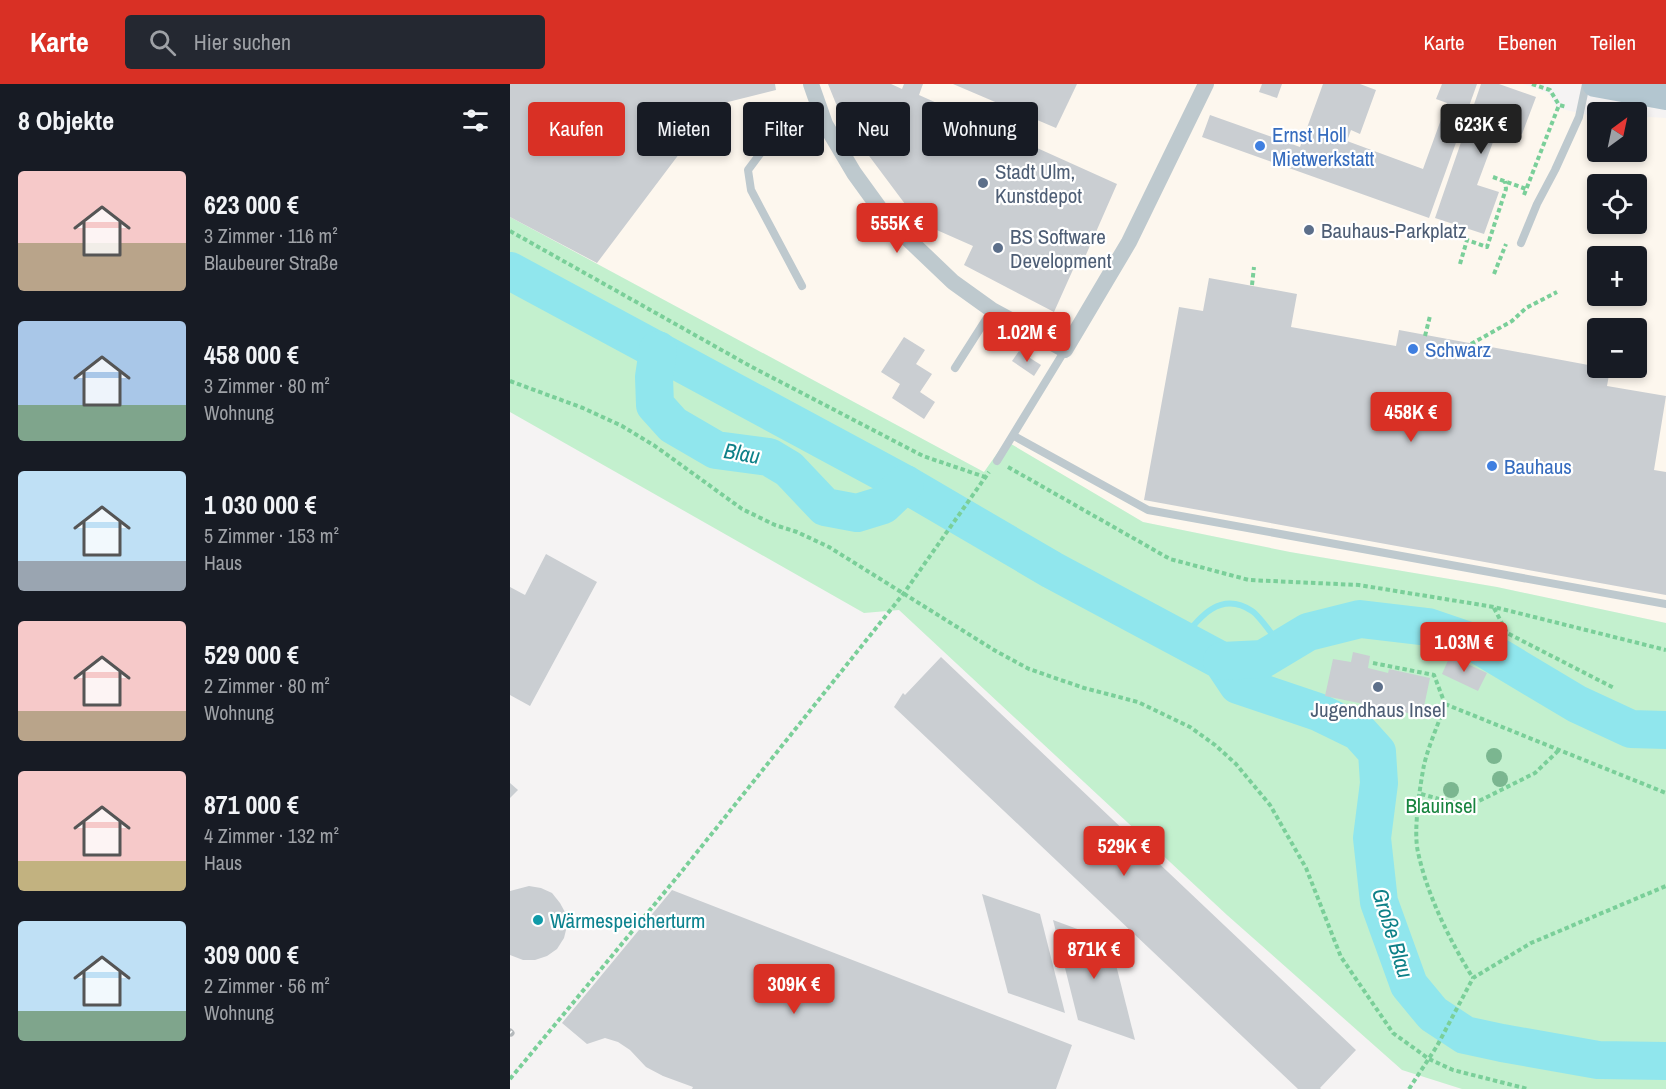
<!DOCTYPE html>
<html lang="de">
<head>
<meta charset="utf-8">
<style>
  body { margin:0; font-family:"Archivo Narrow",sans-serif; background:#242831; color:#f1f3f6; height:100vh; display:flex; flex-direction:column; font-size:22px; white-space:nowrap }
  * { box-sizing:border-box; margin:0 }
  p { font-size:20px; color:#9ea1a6 }
  .icon { flex:none; width:33px; height:33px; fill:none; stroke:currentColor; stroke-width:2; stroke-linecap:round; stroke-linejoin:round }
  .map { position:relative; flex:1; overflow:hidden }
  .details { display:flex; flex-direction:column; background:#171b24; width:510px }
  .details>* { flex:none }
  .banner { position:absolute; left:18px; top:18px; width:570px; height:54px; display:flex; gap:12px }
  .needle { width:39px; rotate:33deg }
  .buttons { position:absolute; left:1077px; top:18px; display:grid; gap:12px }
  .buttons a { display:grid; place-items:center; width:60px; height:60px; border-radius:6px; background:#171b24; box-shadow:0 3px 9px #0003; font-size:30px }
  .price { position:absolute; translate:-50% -51px; padding:0 14px; border-radius:6px; background:#d93025; color:#fff; font-size:20px; line-height:39px; filter:drop-shadow(0 2px 3px #0008) }
  .price::after { content:''; position:absolute; left:50%; top:36px; width:18px; height:14px; margin-left:-9px; background:inherit; clip-path:polygon(0 0,100% 0,50% 100%) }
  .price.current { background:#222; color:#fff }
  ul { padding:0; list-style:none }
  li { display:flex; align-items:center; gap:18px; height:150px; padding:0 18px }
  li span { display:grid; place-items:center; flex:none; width:168px; height:120px; border-radius:6px; color:#555 }
  li>.icon { margin-inline-start:auto }
  span .icon { width:72px; height:72px; fill:#fffc; stroke-width:1 }
  li b { font-size:26px }
  h2 { display:flex; justify-content:space-between; align-items:center; height:72px; padding:0 18px; font-size:26px }
  .tag { padding:0 21px; border-radius:6px; background:#171b24; box-shadow:0 3px 9px #0003; font-size:21px; line-height:54px }
  .tag.current { background:#d93025; color:#fff }
  header { display:flex; align-items:center; gap:36px; box-sizing:border-box; height:84px; padding:0 30px; background:#d93025; color:#fff }
  header strong { font-size:28px }
  nav { display:flex; gap:33px; margin-inline-start:auto; font-size:21px }
  .search { width:420px; height:54px; background:#242831; display:flex; align-items:center; gap:15px; box-sizing:border-box; padding:0 21px; border-radius:6px; color:#9ea1a6; font-size:22px }
  main { display:flex; flex:1; min-height:0 }
  .map>svg:first-child { display:block }
  .commercial { fill:#fdf7ee; fill-rule:evenodd }
  .green { fill:#c3f0ce }
  .lines { fill:none; stroke-linecap:round; stroke-linejoin:round }
  .stream { stroke:#90e6ed; stroke-width:6 }
  .river { stroke:#90e6ed; stroke-width:38 }
  .building { fill:#caced2 }
  .path { stroke:#7acf99; stroke-width:4; stroke-dasharray:4.5 3; stroke-linecap:butt }
  .service { stroke:#bec9ce; stroke-width:8 }
  .minor { stroke:#bec9ce; stroke-width:16 }
  .primary { stroke:#b3c6d0; stroke-width:26 }
  .rail-casing { stroke:#b5b9bc; stroke-width:7 }
  .rail { stroke:#fff; stroke-width:4.5; stroke-dasharray:14; stroke-linecap:butt }
  .tree { fill:#7bb690 }
  .shop-dot { fill:#3f7fe0; stroke:#fff; stroke-width:2 }
  .service-dot { fill:#5c6f8a; stroke:#fff; stroke-width:2 }
  .culture-dot { fill:#0f9aa8; stroke:#fff; stroke-width:2 }
  .labels { text-anchor:middle; dominant-baseline:central; stroke-width:4.5; stroke-linejoin:round; paint-order:stroke }
  .shop-label { font-size:21px; fill:#366cbe; stroke:#fff; text-anchor:start }
  .service-label { font-size:21px; fill:#4e5e75; stroke:#fff; text-anchor:start }
  .park-label { font-size:21px; fill:#18843f; stroke:#fff }
  .culture-label { font-size:21px; fill:#0d838f; stroke:#fff; text-anchor:start }
  .water-label { font-size:22px; font-style:italic; fill:#0e8088; stroke:#fff }
</style>
</head>
<body>
<header>
<strong>Karte</strong>
<div class="search"><svg class="icon" aria-label="search" viewBox="0 0 24 24"><circle cx="10" cy="10" r="6"/><path d="M15 15l6 6"/></svg>Hier suchen</div>
<nav><a>Karte</a><a>Ebenen</a><a>Teilen</a></nav>
</header>
<main>
<section class="details">
<h2>8 Objekte<svg class="icon" aria-label="filters" viewBox="0 0 24 24"><path d="M4 7h16M4 17h16"/><circle cx="9" cy="7" r="2"/><circle cx="15" cy="17" r="2"/></svg></h2>
<ul>
<li><span style="background:linear-gradient(#f6c9c9 60%,#b9a48a 0)"><svg class="icon" aria-label="home" viewBox="0 0 24 24"><path d="M3 11l9-7 9 7M6 9v11h12V9"/></svg></span><div><b>623 000 €</b><p>3 Zimmer · 116 m²</p><p>Blaubeurer Straße</p></div></li>
<li><span style="background:linear-gradient(#a9c7e8 70%,#7fa58c 0)"><svg class="icon" aria-label="home" viewBox="0 0 24 24"><path d="M3 11l9-7 9 7M6 9v11h12V9"/></svg></span><div><b>458 000 €</b><p>3 Zimmer · 80 m²</p><p>Wohnung</p></div></li>
<li><span style="background:linear-gradient(#bfe0f5 75%,#9aa5b1 0)"><svg class="icon" aria-label="home" viewBox="0 0 24 24"><path d="M3 11l9-7 9 7M6 9v11h12V9"/></svg></span><div><b>1 030 000 €</b><p>5 Zimmer · 153 m²</p><p>Haus</p></div></li>
<li><span style="background:linear-gradient(#f6c9c9 75%,#b9a48a 0)"><svg class="icon" aria-label="home" viewBox="0 0 24 24"><path d="M3 11l9-7 9 7M6 9v11h12V9"/></svg></span><div><b>529 000 €</b><p>2 Zimmer · 80 m²</p><p>Wohnung</p></div></li>
<li><span style="background:linear-gradient(#f6c9c9 75%,#c2b280 0)"><svg class="icon" aria-label="home" viewBox="0 0 24 24"><path d="M3 11l9-7 9 7M6 9v11h12V9"/></svg></span><div><b>871 000 €</b><p>4 Zimmer · 132 m²</p><p>Haus</p></div></li>
<li><span style="background:linear-gradient(#bfe0f5 75%,#7fa58c 0)"><svg class="icon" aria-label="home" viewBox="0 0 24 24"><path d="M3 11l9-7 9 7M6 9v11h12V9"/></svg></span><div><b>309 000 €</b><p>2 Zimmer · 56 m²</p><p>Wohnung</p></div></li>
</ul>
</section>
<div class="map">
<svg width="1156" height="1005" viewBox="0 0 1156 1005">
  <rect width="100%" height="100%" fill="#f5f3f3"/>
  <path class="commercial" d="M0,0H1013L1038,9L1047,24L1087,33L1088,68H1126L1127,35L1139,33L1156,34V539L987,503L780,468L633,438L496,358L474,388L0,133ZM1088,100H1126V140H1088ZM1088,172H1126V212H1088ZM1088,244H1126V284H1088Z"/>
  <polygon class="green" points="0,133 474,388 496,357 633,438 780,468 987,503 1156,539 1156,1005 952,1005 892,986 717,831 389,526 354,529 0,328"/>
  <g class="lines">
    <path class="stream" d="M672,556C689,533 711,506 742,527C750,532 765,555 772,563"/>
    <g class="river">
      <polyline points="0,187 395,400 542,486 712,577 728,601 808,628 849,648 867,668 869,699 862,754 869,818 899,901 923,930 955,951 992,959 1088,976 1156,977"/>
      <polyline points="148,266 144,293 145,321 163,341 206,366 259,373 279,385 315,423 347,429 373,421 395,400"/>
      <polyline points="712,577 753,575 798,548 850,535 918,543 965,559 1067,620 1121,645 1156,646"/>
    </g>
  </g>
  <g class="building">
    <polygon points="0,0 265,0 266,6 206,21 87,179 0,133"/>
    <polygon points="318,0 381,0 392,5 394,0 413,0 409,11 607,100 575,173 570,170 544,228 454,181 463,162 395,132 395,120 333,37"/>
    <polygon points="443,0 567,0 546,44"/>
    <polygon points="752,0 772,0 767,14 749,8"/>
    <polygon points="813,0 850,0 866,6 850,50 841,46 837,57 913,85 937,19 926,15 932,0 967,0 919,134 692,53 700,31 790,63"/>
    <polygon points="971,0 989,0 1026,13 1012,50 989,42 967,101 989,108 974,150 925,134"/>
    <polygon points="699,194 787,210 781,243 886,262 889,246 1100,285 1097,302 1156,312 1144,386 1156,388 1156,511 634,416 669,223 693,227"/>
    <polygon points="394,253 415,266 406,280 422,290 410,308 425,318 414,335 382,314 390,300 371,288"/>
    <polygon points="509,267 531,281 524,292 502,277"/>
    <polygon points="36,470 87,498 20,622 0,611 0,503 15,511"/>
    <polygon points="843,568 860,572 858,584 878,589 879,585 920,594 912,632 815,612 823,575 841,578"/>
    <polygon points="940,572 977,589 968,607 932,590"/>
    <polygon points="431,573 846,966 810,1004 811,1005 788,1005 384,623 393,609 395,611"/>
    <polygon points="0,699 8,706 0,714"/>
    <polygon points="19,802 31,804 42,809 50,819 56,830 57,842 54,854 47,865 37,872 25,876 13,876 0,871 0,807"/>
    <polygon points="162,806 562,961 546,1005 182,1005 183,1003 153,992 136,983 120,966 108,958 95,954 77,960 52,939"/>
    <polygon points="472,810 530,830 555,929 498,909"/>
    <polygon points="543,836 600,857 625,956 568,936"/>
  </g>
  <g class="lines">
    <g class="path">
      <polyline points="1022,0 1040,6 1049,21 1057,23"/>
      <polyline points="983,93 1016,105"/>
      <polyline points="1014,111 1049,21"/>
      <polyline points="0,147 240,282 413,372 475,393"/>
      <polyline points="950,180 957,156 977,163 996,105 995,97"/>
      <polyline points="984,190 996,160"/>
      <polyline points="742,201 744,183"/>
      <polyline points="915,252 920,232"/>
      <polyline points="961,260 1002,237 1016,224 1047,208"/>
      <polyline points="0,297 73,324 112,342 145,362 232,425 265,441 287,448 319,463 484,566 519,585 574,604 628,618 680,643 705,661 726,680 760,721 796,784 831,873 883,949 919,975 943,986 1018,1005"/>
      <polyline points="498,383 660,475 739,496 849,501 984,523 1156,566"/>
      <polyline points="984,524 997,549 1104,604"/>
      <path d="M863,579L924,591L935,620C929,639 919,660 914,681C910,702 903,747 908,768C917,811 940,857 963,894"/>
      <polyline points="935,620 1156,709"/>
      <polyline points="911,710 940,718 965,719 1025,689 1049,666"/>
      <polyline points="0,995 168,792 394,509 479,388"/>
      <polyline points="899,1005 927,962 963,894 1021,859 1156,802"/>
    </g>
    <g class="service">
      <polyline points="1011,159 1027,120 1045,86 1069,33 1076,0"/>
      <polyline points="292,202 241,106 238,86 253,66 315,40"/>
      <polyline points="445,284 482,226"/>
      <polyline points="504,352 638,426 1156,520"/>
      <polyline points="487,377 555,266"/>
    </g>
    <polyline class="minor" points="301,0 315,40 344,89 378,136 443,198 482,226 555,266 619,158 696,0"/>
    <polyline class="primary" points="1085,0 1156,13"/>
    <defs>
      <polyline id="rail" points="0,948 1,949"/>
    </defs>
    <use href="#rail" class="rail-casing"/>
    <use href="#rail" class="rail"/>
  </g>
  <g class="tree">
    <circle cx="984" cy="672" r="8"/>
    <circle cx="990" cy="695" r="8"/>
    <circle cx="941" cy="706" r="8"/>
  </g>
  <g class="shop-dot">
    <circle cx="750" cy="62" r="6"/>
    <circle cx="903" cy="265" r="6"/>
    <circle cx="982" cy="382" r="6"/>
  </g>
  <g class="service-dot">
    <circle cx="473" cy="99" r="6"/>
    <circle cx="799" cy="146" r="6"/>
    <circle cx="488" cy="164" r="6"/>
    <circle cx="868" cy="603" r="6"/>
  </g>
  <circle class="culture-dot" cx="28" cy="836" r="6"/>
  <g class="labels">
    <g class="shop-label">
      <text x="762" y="50">Ernst Holl<tspan x="762" dy="24">Mietwerkstatt</tspan></text>
      <text x="915" y="265">Schwarz</text>
      <text x="994" y="382">Bauhaus</text>
    </g>
    <g class="service-label">
      <text x="485" y="87">Stadt Ulm,<tspan x="485" dy="24">Kunstdepot</tspan></text>
      <text x="811" y="146">Bauhaus-Parkplatz</text>
      <text x="500" y="152">BS Software<tspan x="500" dy="24">Development</tspan></text>
      <text x="868" y="625" text-anchor="middle">Jugendhaus Insel</text>
    </g>
    <g class="park-label">
      <text x="931" y="721">Blauinsel</text>
    </g>
    <g class="culture-label">
      <text x="40" y="836">Wärmespeicherturm</text>
    </g>
    <g class="water-label">
      <text transform="translate(232 369) rotate(10)">Blau</text>
      <text transform="translate(883 849) rotate(73)">Große Blau</text>
    </g>
  </g>
</svg>
<div class="buttons">
<a><svg class="needle" viewBox="-14 -14 28 28"><path d="M0-13l5 13h-10z" fill="#e53935"/><path d="M0 13l5-13h-10z" fill="#9ea1a6"/></svg></a>
<a><svg class="icon" aria-label="locate" viewBox="0 0 24 24"><circle cx="12" cy="12" r="6"/><path d="M12 2v4M12 18v4M2 12h4M18 12h4"/></svg></a>
<a>+</a>
<a>−</a>
</div>
<b class="price current" style="left:971px;top:71px">623K €</b>
<b class="price" style="left:387px;top:170px">555K €</b>
<b class="price" style="left:517px;top:279px">1.02M €</b>
<b class="price" style="left:901px;top:359px">458K €</b>
<b class="price" style="left:954px;top:589px">1.03M €</b>
<b class="price" style="left:614px;top:793px">529K €</b>
<b class="price" style="left:584px;top:896px">871K €</b>
<b class="price" style="left:284px;top:931px">309K €</b>
<div class="banner">
<a class="tag current">Kaufen</a>
<a class="tag">Mieten</a>
<a class="tag">Filter</a>
<a class="tag">Neu</a>
<a class="tag">Wohnung</a>
</div>
</div>
</main>
</body>
</html>
